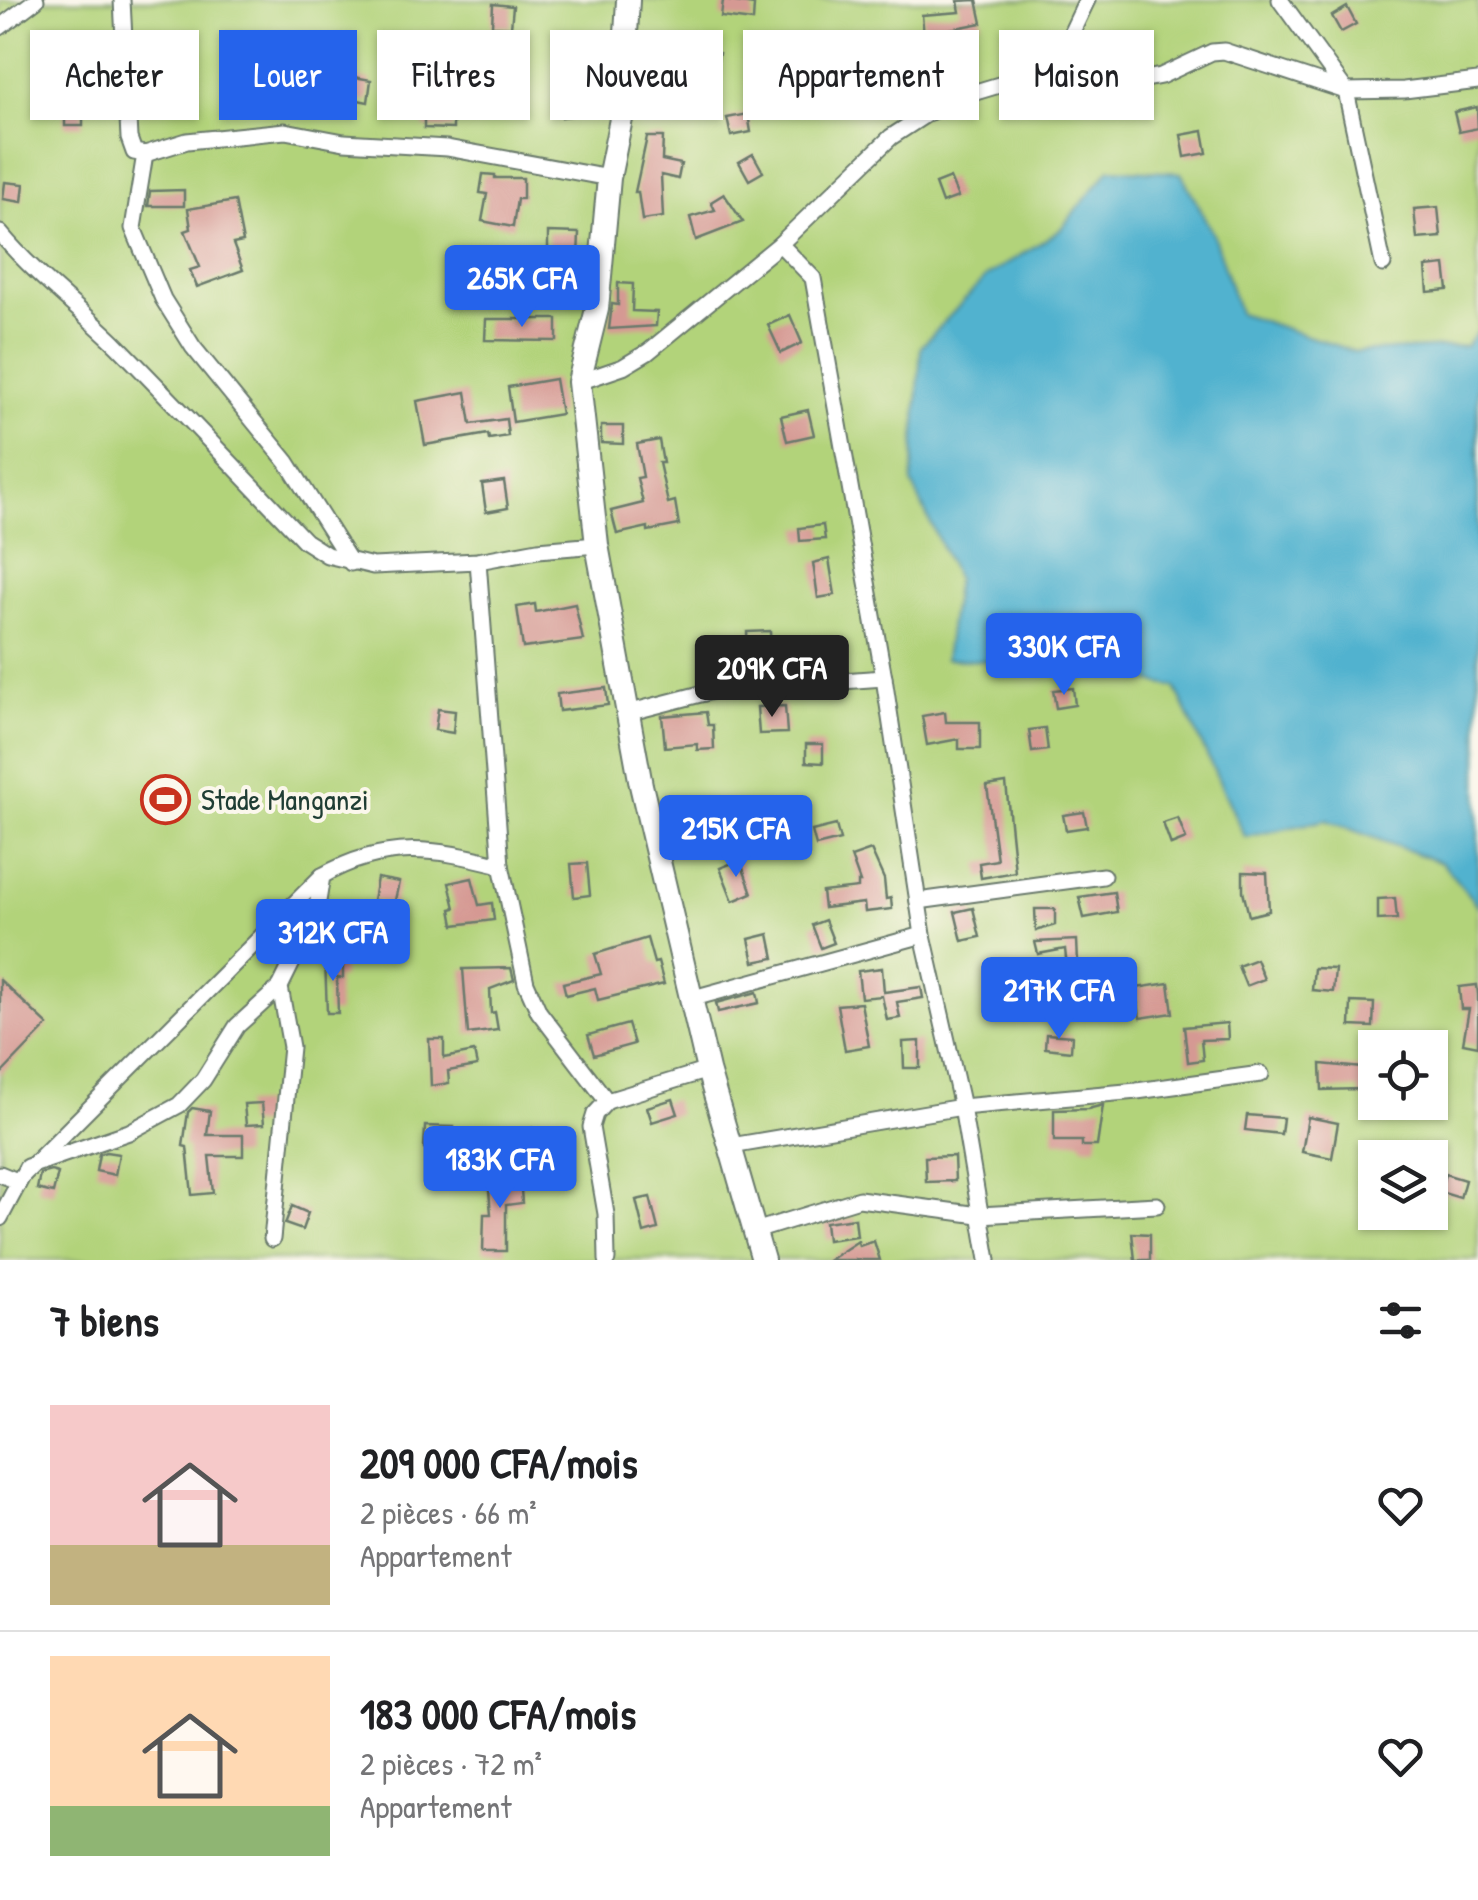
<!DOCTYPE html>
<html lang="fr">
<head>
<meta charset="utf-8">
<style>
  body { margin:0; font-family:"Patrick Hand",sans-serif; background:#f6f6f6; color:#202124; height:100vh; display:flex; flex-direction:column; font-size:38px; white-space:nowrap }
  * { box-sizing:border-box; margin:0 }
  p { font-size:32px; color:#757577 }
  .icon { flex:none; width:55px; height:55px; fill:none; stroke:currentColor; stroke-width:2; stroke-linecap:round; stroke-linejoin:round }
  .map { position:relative; height:1260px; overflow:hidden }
  .drawer { display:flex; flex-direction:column; background:#fff; flex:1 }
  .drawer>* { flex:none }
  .banner { position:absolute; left:30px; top:30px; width:1420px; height:90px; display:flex; gap:20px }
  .tools { position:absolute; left:1358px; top:1030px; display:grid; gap:20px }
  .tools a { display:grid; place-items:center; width:90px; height:90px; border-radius:0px; background:#fff; box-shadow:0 2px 8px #0004; font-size:50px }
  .price { position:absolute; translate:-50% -85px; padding:0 22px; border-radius:10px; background:#2563eb; color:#fff; font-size:32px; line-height:65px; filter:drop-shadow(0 2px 5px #0008) }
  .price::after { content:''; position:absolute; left:50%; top:60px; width:30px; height:22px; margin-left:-15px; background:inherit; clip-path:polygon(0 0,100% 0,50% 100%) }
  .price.selected { background:#222; color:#fff }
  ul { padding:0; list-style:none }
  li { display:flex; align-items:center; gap:30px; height:250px; padding:0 50px }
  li+li { border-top:2px solid #e0e0e0 }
  li span { display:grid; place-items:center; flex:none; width:280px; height:200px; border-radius:0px; color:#555 }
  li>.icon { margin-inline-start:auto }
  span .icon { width:120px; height:120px; fill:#fffc; stroke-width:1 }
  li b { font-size:42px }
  h2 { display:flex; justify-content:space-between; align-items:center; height:120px; padding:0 50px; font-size:42px }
  .tag { padding:0 35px; border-radius:0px; background:#fff; box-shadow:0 2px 8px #0004; font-size:35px; line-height:90px }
  .tag.selected { background:#2563eb; color:#fff }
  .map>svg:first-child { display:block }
  .green { fill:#b2d37a; stroke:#688857; stroke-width:2.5; fill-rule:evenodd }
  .water { fill:#51b2cf; stroke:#387882; stroke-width:2.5 }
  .building { fill:#d59993 }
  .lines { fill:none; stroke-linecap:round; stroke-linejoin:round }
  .minor-casing { stroke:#6a7a6c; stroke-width:19 }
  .secondary-casing { stroke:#6a7a6c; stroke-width:26 }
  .minor { stroke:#fff; stroke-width:15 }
  .secondary { stroke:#fff; stroke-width:22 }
  .labels { text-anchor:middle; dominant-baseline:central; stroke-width:8; stroke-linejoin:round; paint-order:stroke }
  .poi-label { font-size:30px; fill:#1f3d34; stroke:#fbf7ec; text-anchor:start }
</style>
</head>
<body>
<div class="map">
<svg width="1478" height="1260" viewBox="0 0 1478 1260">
  <rect width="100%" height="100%" fill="#fbf7ec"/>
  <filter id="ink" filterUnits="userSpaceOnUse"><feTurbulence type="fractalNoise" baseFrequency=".01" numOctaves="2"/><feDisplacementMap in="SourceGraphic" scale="20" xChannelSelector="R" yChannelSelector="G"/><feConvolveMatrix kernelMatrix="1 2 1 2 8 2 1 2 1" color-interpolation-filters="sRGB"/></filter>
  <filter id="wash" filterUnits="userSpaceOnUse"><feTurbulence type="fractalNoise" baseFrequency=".0048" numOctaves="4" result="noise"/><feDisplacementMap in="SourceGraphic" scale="40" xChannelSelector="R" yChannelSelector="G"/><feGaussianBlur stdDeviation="2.25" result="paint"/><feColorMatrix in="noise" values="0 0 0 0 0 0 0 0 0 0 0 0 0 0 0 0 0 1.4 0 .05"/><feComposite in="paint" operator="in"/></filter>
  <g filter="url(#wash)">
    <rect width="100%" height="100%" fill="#f4ead4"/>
    <path class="green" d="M0,0H1478V1260H0ZM1375,1048H1430V1102H1375ZM1375,1158H1430V1212H1375Z"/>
    <polygon class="water" points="1110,169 1181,173 1213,234 1239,313 1355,352 1466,346 1478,331 1478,906 1442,863 1326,820 1245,837 1175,687 1077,665 945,659 956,578 912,483 921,347 986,277 1059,231"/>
    <g id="blocks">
      <g class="building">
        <polygon points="723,0 754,5 753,21 721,17"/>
        <polygon points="977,0 982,23 945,30 945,34 924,36 922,15 960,12 958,1"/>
        <polygon points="493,4 513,6 511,27 492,26"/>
        <polygon points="1347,7 1356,24 1341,32 1332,16"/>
        <polygon points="275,36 281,62 249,69 244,42"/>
        <polygon points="670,45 719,53 717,67 669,61"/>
        <polygon points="647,66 675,68 672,107 644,105"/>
        <polygon points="332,73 371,80 368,102 328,94"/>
        <polygon points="164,84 167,109 144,112 140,87"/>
        <polygon points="576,90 578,115 562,117 559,92"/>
        <polygon points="65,101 83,102 83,126 65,126"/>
        <polygon points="1477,107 1478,128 1459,132 1454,112"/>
        <polygon points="424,113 453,114 453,129 424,128"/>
        <polygon points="748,114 751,132 731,136 727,118"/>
        <polygon points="1203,131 1207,153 1185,157 1181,135"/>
        <polygon points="647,137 663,137 662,160 681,164 678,179 661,175 663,217 642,220 638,192 635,192"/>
        <polygon points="753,154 763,172 749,180 739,162"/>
        <polygon points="483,174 495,175 495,178 523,178 523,199 517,199 513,227 482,221 487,194 480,193"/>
        <polygon points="950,178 958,197 942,203 935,184"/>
        <polygon points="5,182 24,184 22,202 3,199"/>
        <polygon points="184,190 184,206 148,206 150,191"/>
        <polygon points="724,194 743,222 696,240 690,217 715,210 711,202"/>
        <polygon points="235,201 243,242 233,244 243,270 197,287 190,270 200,267 185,231 191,229 188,209"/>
        <polygon points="1438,207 1441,237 1417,239 1414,209"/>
        <polygon points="548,232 579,233 577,285 520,285 520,263 548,263"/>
        <polygon points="1445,265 1448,290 1428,292 1426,267"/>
        <polygon points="618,283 633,284 632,311 657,312 656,326 609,329 612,304 618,305"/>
        <polygon points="790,315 802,343 781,353 768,325"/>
        <polygon points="486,319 557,319 557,341 485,340"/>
        <polygon points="555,379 561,414 513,422 508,387"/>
        <polygon points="466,392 471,424 506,419 508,436 489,439 488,434 425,445 417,401"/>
        <polygon points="808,410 814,435 787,441 781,416"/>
        <polygon points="601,426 623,426 623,444 601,443"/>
        <polygon points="659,440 663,463 659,463 668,503 675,501 679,525 648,531 648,527 617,534 611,511 643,503 637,478 643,477 637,444"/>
        <polygon points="504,481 508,508 486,512 482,484"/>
        <polygon points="823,525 825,539 800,541 799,528"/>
        <polygon points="829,559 835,595 818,598 813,563"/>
        <polygon points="535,604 536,612 575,604 583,640 523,648 517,607"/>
        <polygon points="770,631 771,652 748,652 747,632"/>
        <polygon points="606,688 608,705 559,711 557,694"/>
        <polygon points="1073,688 1075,705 1056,708 1053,690"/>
        <polygon points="785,706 787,733 759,734 757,707"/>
        <polygon points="438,709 455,711 453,733 435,730"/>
        <polygon points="706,712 708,725 713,725 714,749 697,750 697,744 665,747 662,716"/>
        <polygon points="945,712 946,722 980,722 980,749 959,749 959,739 927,745 922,716"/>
        <polygon points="1045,728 1048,750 1032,752 1029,730"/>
        <polygon points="806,744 823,744 823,763 806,762"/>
        <polygon points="1006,783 1015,872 981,878 979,863 997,860 987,786"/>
        <polygon points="1084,812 1087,827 1066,830 1063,815"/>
        <polygon points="1178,818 1186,839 1171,845 1163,823"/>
        <polygon points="836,825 840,840 816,846 812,831"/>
        <polygon points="871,850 884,879 886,899 891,898 892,909 865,912 864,903 824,908 822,892 858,888 858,882 860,882 851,857"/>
        <polygon points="740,860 752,893 733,901 720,868"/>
        <polygon points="587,863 590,895 574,897 571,864"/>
        <polygon points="1243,872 1267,873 1269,911 1249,916 1243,891"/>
        <polygon points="377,878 399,882 394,905 373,900"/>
        <polygon points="472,878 479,905 492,903 494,920 454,925 451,909 455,908 449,883"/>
        <polygon points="1114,892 1117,912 1084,918 1079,897"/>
        <polygon points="1395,898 1397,919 1378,920 1378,899"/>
        <polygon points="973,908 980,937 962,941 955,912"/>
        <polygon points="1035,909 1055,909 1055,925 1036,931"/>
        <polygon points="825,920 834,943 821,948 812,925"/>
        <polygon points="769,934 774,958 754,962 749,939"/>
        <polygon points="647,938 654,963 658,962 664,984 598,1000 595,988 566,995 563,983 601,974 595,954"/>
        <polygon points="1077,940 1079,985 1082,985 1087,1013 1072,1015 1065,949 1038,954 1035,942"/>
        <polygon points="1256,959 1264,979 1246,986 1238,966"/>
        <polygon points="325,960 343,960 343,978 337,978 338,1013 327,1013"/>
        <polygon points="511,968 514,980 490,989 491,1013 495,1012 498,1030 468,1034 463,969"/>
        <polygon points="882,968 884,992 921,987 923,998 897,1002 900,1018 887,1020 882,996 861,998 858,971"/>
        <polygon points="1314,968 1335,969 1333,992 1312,990"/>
        <polygon points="0,980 48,1025 0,1075"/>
        <polygon points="1169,983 1173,1013 1140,1018 1136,988"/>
        <polygon points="1477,985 1478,995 1478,1046 1463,1043 1469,1009 1461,1009 1459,987"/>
        <polygon points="757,992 759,1003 718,1012 716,1003"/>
        <polygon points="1351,1002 1374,1003 1373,1027 1350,1026"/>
        <polygon points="861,1003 869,1046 845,1050 837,1005"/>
        <polygon points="1227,1023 1228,1039 1201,1040 1203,1060 1188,1062 1184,1027"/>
        <polygon points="628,1024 634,1044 594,1055 588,1035"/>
        <polygon points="1046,1034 1072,1036 1071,1051 1045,1048"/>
        <polygon points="429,1039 444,1039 444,1058 474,1052 477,1066 448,1071 449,1083 431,1086"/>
        <polygon points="920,1041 920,1068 904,1068 903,1042"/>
        <polygon points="1321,1064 1372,1069 1371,1097 1359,1096 1359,1089 1322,1090"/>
        <polygon points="673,1099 678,1114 652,1122 647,1107"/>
        <polygon points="262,1103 264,1124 246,1125 244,1104"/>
        <polygon points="1103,1105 1097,1146 1082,1146 1082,1141 1054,1141 1054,1110 1088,1109"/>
        <polygon points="192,1108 210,1111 207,1135 243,1135 243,1156 209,1156 213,1193 192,1195 187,1147 183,1146 188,1112"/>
        <polygon points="1247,1115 1283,1118 1281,1134 1245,1130"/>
        <polygon points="1308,1117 1338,1123 1332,1158 1302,1152"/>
        <polygon points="425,1126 454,1127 453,1165 457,1165 457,1183 441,1183 441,1150 424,1149"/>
        <polygon points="532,1128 536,1148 517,1152 513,1132"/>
        <polygon points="106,1152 119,1154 115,1175 96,1171 99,1154"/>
        <polygon points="954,1156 955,1181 926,1182 925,1157"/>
        <polygon points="51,1171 58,1173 53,1193 37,1189 40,1174"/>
        <polygon points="1445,1174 1465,1180 1460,1198 1440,1192"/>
        <polygon points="520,1176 522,1203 506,1205 506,1251 483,1251 484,1214 491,1214 488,1179"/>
        <polygon points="650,1197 658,1229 644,1233 636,1200"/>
        <polygon points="292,1206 308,1213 302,1230 285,1224"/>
        <polygon points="855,1218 857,1236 827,1240 825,1222"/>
        <polygon points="1132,1233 1150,1234 1150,1260 1135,1260"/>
        <polygon points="858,1241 859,1246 874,1241 880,1260 829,1260"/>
      </g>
    </g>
  </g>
  <g filter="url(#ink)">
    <use href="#blocks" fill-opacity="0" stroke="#6a7a6c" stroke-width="2.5"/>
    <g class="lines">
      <defs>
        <g id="minor">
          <polyline points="122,0 129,138 134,152 145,154 133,228 163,299 193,347 287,462 351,563"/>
          <polyline points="1280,0 1346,91 1383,264"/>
          <polyline points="0,27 36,0"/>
          <polyline points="1034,79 1060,57 1087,0"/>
          <polyline points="145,154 187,141 285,131 344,142 447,148 609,178"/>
          <path d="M0,233C35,275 78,307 117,345C181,410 243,476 305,541L327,555L373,566L478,561L538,550L597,545"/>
          <polyline points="780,244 813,278 884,678 923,935 962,1107 988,1260"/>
          <polyline points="579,382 623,367 648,352 780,244 891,137 928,113 969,94 1009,82 1064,75 1141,80 1161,76 1212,52 1224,51 1346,91 1404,90 1478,81"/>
          <polyline points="478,561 501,865 526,983 539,1012 607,1101 708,1070"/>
          <polyline points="627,713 716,690 884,678"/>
          <polyline points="918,901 1103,876"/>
          <polyline points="690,999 923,935"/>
          <polyline points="607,1101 595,1114 591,1127 606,1214 607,1260"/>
          <polyline points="731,1146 962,1107 1137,1091 1261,1074"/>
          <path d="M0,1174L17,1181L322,876C385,840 434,848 501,865"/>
          <polyline points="0,1218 27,1167 129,1132 179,1105 203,1080 237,1026 280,987"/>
          <polyline points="755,1231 859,1199 979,1215 1157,1205"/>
          <polyline points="272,1239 291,1047 280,987 316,914 322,876"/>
        </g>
        <polyline id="secondary" points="628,0 621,119 609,178 597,309 579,382 597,545 641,785 708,1070 763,1260"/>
      </defs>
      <use href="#minor" class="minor-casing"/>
      <use href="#secondary" class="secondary-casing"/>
      <use href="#minor" class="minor"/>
      <use href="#secondary" class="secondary"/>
    </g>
  </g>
  <defs>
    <symbol id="stadium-ring" viewBox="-11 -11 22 22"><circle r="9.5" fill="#fbf7ec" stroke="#c8321e" stroke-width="1.5"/><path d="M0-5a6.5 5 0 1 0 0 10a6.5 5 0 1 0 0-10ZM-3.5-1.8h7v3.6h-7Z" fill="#c8321e"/></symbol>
  </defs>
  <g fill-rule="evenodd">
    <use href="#stadium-ring" x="138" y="772" width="55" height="55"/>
  </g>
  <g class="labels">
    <g class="poi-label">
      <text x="201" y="799">Stade Manganzi</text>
    </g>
  </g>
</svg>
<div class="tools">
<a><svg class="icon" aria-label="locate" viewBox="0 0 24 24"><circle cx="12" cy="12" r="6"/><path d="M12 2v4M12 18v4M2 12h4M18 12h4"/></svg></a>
<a><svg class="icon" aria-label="layers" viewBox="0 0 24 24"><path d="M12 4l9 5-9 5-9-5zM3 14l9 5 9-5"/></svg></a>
</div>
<b class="price" style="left:522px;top:330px">265K CFA</b>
<b class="price" style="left:1064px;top:698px">330K CFA</b>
<b class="price selected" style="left:772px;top:720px">209K CFA</b>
<b class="price" style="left:736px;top:880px">215K CFA</b>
<b class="price" style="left:333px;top:984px">312K CFA</b>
<b class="price" style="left:1059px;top:1042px">217K CFA</b>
<b class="price" style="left:500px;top:1211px">183K CFA</b>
<div class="banner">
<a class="tag">Acheter</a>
<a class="tag selected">Louer</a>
<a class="tag">Filtres</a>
<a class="tag">Nouveau</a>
<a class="tag">Appartement</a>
<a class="tag">Maison</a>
</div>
</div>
<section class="drawer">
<h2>7 biens<svg class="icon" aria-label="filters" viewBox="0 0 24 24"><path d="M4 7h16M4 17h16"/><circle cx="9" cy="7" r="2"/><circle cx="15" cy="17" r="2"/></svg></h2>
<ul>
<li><span style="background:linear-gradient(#f6c9c9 70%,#c2b280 0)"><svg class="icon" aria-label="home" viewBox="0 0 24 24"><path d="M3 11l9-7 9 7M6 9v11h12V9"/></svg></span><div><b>209 000 CFA/mois</b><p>2 pièces · 66 m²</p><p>Appartement</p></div><svg class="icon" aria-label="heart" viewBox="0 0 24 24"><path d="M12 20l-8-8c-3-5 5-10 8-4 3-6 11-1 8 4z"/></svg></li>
<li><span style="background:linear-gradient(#ffd9b3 75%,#8fb573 0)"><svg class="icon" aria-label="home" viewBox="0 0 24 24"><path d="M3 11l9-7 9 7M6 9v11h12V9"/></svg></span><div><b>183 000 CFA/mois</b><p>2 pièces · 72 m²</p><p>Appartement</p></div><svg class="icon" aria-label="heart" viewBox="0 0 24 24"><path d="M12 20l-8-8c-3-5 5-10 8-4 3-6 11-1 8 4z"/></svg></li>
</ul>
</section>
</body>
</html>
